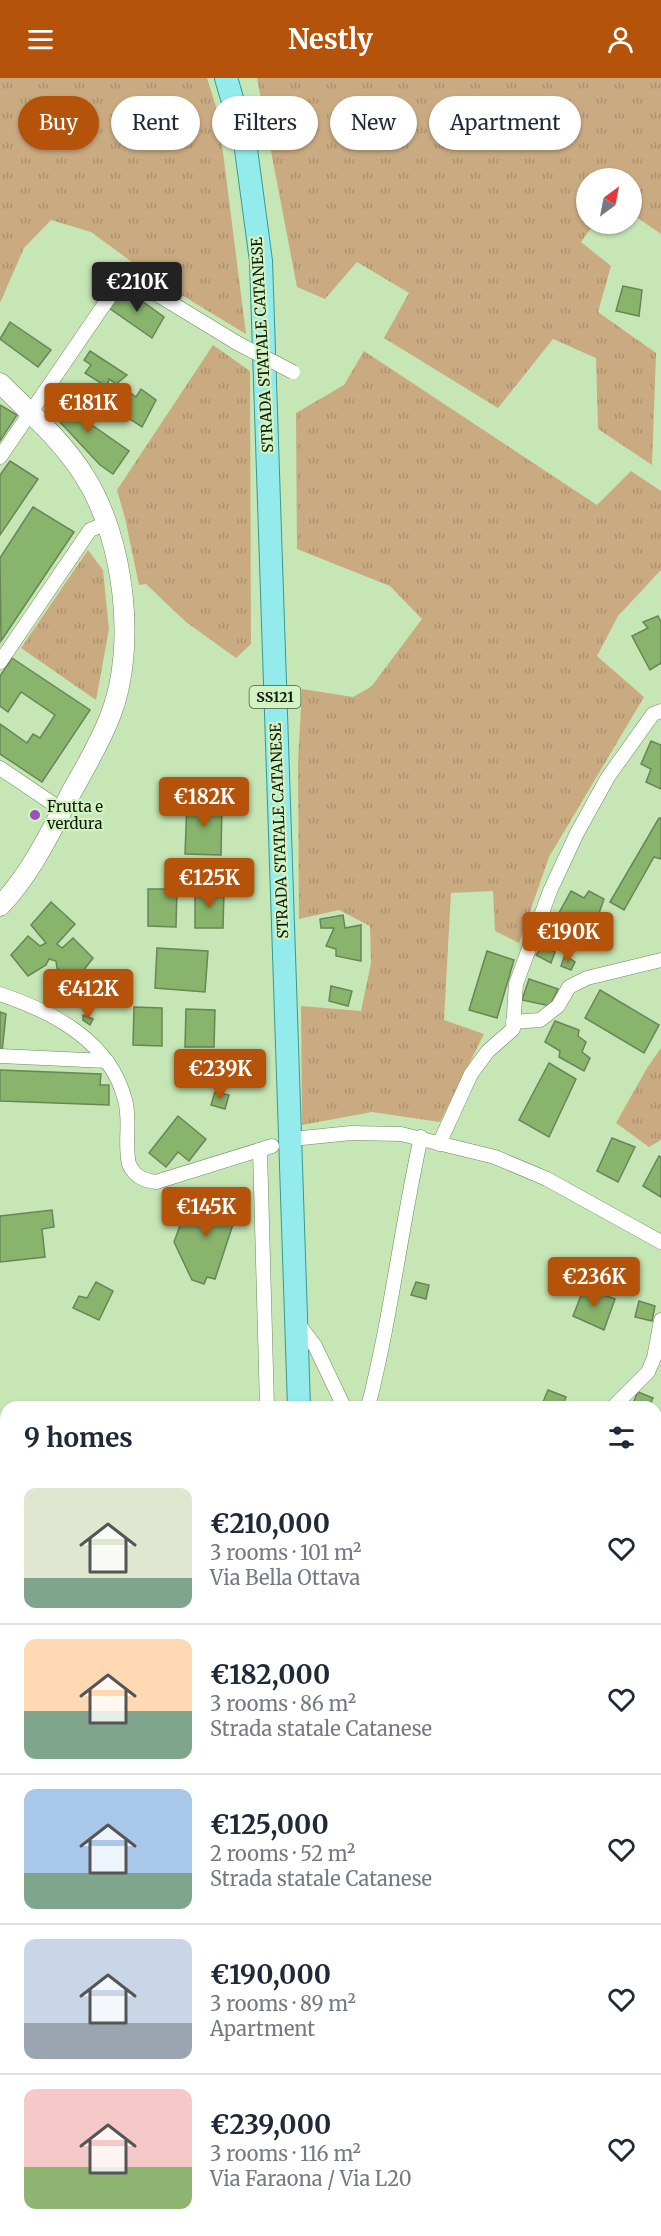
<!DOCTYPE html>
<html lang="en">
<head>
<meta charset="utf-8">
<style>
  body { margin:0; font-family:Merriweather,serif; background:#f2f2f3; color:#1f2937; height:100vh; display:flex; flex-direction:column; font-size:22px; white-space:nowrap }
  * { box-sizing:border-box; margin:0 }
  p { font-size:20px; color:#747a83 }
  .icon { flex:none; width:33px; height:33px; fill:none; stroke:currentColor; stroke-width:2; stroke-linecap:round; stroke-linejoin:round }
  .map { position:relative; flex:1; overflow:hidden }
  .details { position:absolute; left:0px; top:1323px; width:662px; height:836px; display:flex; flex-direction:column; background:#fff; border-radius:18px 18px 0 0; box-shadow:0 2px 4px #0004 }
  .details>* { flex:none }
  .hud { position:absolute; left:18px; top:18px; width:626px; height:54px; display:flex; gap:12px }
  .needle { width:39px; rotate:32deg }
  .tools { position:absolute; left:576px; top:90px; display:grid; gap:12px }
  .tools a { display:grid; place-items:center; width:66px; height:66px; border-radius:50%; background:#fff; box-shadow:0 2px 4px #0004; font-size:30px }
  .price { position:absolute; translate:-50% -51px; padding:0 14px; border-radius:6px; background:#b45309; color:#fff; font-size:20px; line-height:39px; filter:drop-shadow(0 2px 3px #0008) }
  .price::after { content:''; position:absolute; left:50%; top:36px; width:18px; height:14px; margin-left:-9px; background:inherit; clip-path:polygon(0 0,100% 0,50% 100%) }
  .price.selected { background:#222; color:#fff }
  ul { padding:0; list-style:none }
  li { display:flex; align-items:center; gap:18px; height:150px; padding:0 24px }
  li+li { border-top:2px solid #e0e1e3 }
  li span { display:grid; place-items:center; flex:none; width:168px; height:120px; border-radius:12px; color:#555 }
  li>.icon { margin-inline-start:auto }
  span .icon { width:72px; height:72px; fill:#fffc; stroke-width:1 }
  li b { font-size:26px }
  h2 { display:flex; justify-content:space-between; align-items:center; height:72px; padding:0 24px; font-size:26px }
  .tag { padding:0 21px; border-radius:27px; background:#fff; box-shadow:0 2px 4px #0004; font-size:21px; line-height:54px }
  .tag.selected { background:#b45309; color:#fff }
  header { display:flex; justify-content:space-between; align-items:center; height:78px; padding:0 24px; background:#b45309; color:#fff; font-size:27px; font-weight:700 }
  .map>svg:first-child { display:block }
  .grass { fill:url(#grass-tufts) }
  .building { fill:#88b46c; stroke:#698558; stroke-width:1.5 }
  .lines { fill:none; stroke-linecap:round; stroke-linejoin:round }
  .street-casing { stroke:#6e8a5d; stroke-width:15 }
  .secondary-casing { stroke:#6e8a5d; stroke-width:21 }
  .primary-casing { stroke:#379993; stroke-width:24 }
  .street { stroke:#fff; stroke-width:14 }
  .secondary { stroke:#fff; stroke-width:20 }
  .primary { stroke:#94ebeb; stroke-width:22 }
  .street-bridge-casing { stroke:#6e8a5d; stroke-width:15; stroke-linecap:butt }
  .street-bridge { stroke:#fff; stroke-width:14 }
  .poi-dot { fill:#9c4dbe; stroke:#d4f3c2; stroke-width:2 }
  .labels { text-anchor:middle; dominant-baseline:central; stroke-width:4.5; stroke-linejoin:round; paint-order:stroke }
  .shield { fill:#d4f3c2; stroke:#4a5b40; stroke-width:1.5 }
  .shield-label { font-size:14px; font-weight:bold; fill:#0f1a09 }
  .street-label { font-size:15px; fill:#0f1a09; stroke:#d4f3c2 }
  .poi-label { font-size:15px; fill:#0f1a09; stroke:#d4f3c2; text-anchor:start }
</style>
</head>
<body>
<header><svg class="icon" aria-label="menu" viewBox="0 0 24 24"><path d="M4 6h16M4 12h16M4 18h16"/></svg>Nestly<svg class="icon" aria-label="person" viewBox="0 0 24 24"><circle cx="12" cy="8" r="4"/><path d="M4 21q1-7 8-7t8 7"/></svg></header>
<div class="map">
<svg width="661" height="2158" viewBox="0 0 661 2158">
  <defs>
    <pattern id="grass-tufts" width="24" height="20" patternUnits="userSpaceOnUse" patternTransform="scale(1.5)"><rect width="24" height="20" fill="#caaa81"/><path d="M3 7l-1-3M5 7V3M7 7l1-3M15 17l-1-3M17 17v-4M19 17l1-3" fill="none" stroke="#ac926e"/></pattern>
  </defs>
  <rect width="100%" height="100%" fill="#c7e6b5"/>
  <g class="grass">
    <polygon points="0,0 207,0 218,35 246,256 155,201 91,154 51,142 24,170 0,225"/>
    <polygon points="257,0 661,0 661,156 632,136 632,100 586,100 586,146 594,146 581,164 611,188 598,234 656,275 652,387 598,351 596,280 553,261 498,330 384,260 409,215 357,184 325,221 297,209"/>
    <polygon points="213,267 250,293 251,566 236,580 186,544 146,506 139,507 125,440 117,412"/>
    <polygon points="364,273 597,427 631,393 661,413 661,492 618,538 597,578 644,619 549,779 519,865 495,853 493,813 451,815 444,942 484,956 440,1044 372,1034 302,1047 301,928 361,933 371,885 370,848 339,832 299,841 298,683 302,611 353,619 371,609 422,541 390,508 297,471 296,335 344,307"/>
    <polygon points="88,472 103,492 109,551 96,622 21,570"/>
    <polygon points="661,970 661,1062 649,1069 616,1045 647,990"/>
    <polygon points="0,1556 6,1558 6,1631 0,1627"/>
    <polygon points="6,1729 6,1799 0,1798 0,1757"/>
  </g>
  <g class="building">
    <polygon points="623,208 642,212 639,238 616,233"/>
    <polygon points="124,210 164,239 152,260 109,230"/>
    <polygon points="10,244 51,272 38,289 0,261"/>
    <polygon points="90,273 127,297 116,306 109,301 107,309 85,295 91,287 84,282"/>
    <polygon points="125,311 136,319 141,311 156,322 142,349 122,336 127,328 120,324"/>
    <polygon points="56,314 83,331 79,338 129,373 113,396 100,387 46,329"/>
    <polygon points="0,327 17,337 0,363"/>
    <polygon points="10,383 38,401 0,457 0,397"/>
    <polygon points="33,429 74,454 1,563 0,480"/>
    <polygon points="658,538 661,544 661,585 650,592 632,558 648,550 643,544"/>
    <polygon points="12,580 90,632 42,704 0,676 0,646 27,665 33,656 40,660 55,637 21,614 8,634 0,628 0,598"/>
    <polygon points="651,663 661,667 661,711 646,704 651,691 641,686"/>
    <polygon points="187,723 222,724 221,777 185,776"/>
    <polygon points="659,740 661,740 661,781 654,779 624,832 610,824"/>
    <polygon points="148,811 177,811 176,849 148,848"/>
    <polygon points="195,812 224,813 223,850 195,850"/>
    <polygon points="571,813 584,820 589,813 604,821 591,858 584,857 580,860 554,844"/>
    <polygon points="51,824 75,846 57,866 62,870 73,860 93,880 76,902 57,890 56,883 49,881 46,887 28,898 11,877 28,858 40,868 46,865 31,847"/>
    <polygon points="343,837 345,850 361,847 361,883 336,878 336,871 326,868 334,850 321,850 320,841"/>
    <polygon points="543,867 555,874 551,885 536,877"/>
    <polygon points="157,870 208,873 205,914 155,910"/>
    <polygon points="487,873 514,882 497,940 469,932"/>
    <polygon points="565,877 575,884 571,892 561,888"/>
    <polygon points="529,901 558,911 550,928 522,922"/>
    <polygon points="331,908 352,913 348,928 329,923"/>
    <polygon points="600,912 659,947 644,975 585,940"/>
    <polygon points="134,929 162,930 162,968 133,967"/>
    <polygon points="186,931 215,932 214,969 185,969"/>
    <polygon points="0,934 6,936 2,974 0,974"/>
    <polygon points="83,937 93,941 90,947 83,942"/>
    <polygon points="555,943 579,952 578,958 586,964 582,974 590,980 584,993 559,979 560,973 545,964"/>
    <polygon points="549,985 576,1001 549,1059 519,1042"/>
    <polygon points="0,992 101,996 100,1007 109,1007 109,1027 0,1023"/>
    <polygon points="215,1014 229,1017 225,1031 211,1027"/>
    <polygon points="178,1038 206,1061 189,1083 178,1074 166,1089 149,1075"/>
    <polygon points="612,1060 635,1069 618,1104 597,1093"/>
    <polygon points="659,1078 661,1079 661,1119 643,1108"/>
    <polygon points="223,1113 242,1119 215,1201 207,1199 204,1206 192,1202 174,1164 187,1129 214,1138"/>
    <polygon points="52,1132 54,1149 42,1151 45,1179 0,1184 0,1138"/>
    <polygon points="96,1204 113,1213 99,1242 73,1230 79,1218 87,1220"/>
    <polygon points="416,1204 429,1207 426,1221 411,1217"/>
    <polygon points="584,1210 615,1221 604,1252 573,1238"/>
    <polygon points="639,1223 655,1228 652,1243 635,1239"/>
    <polygon points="548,1312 566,1319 562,1329 541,1329"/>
    <polygon points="638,1314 653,1320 649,1329 631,1329"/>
    <polygon points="656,1360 661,1362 656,1378"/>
    <polygon points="661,1430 661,1449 656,1447"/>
    <polygon points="0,1452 6,1454 6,1474 0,1472"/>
    <polygon points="6,1643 6,1688 0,1690 0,1644"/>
    <polygon points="0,1824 6,1825 6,1852 0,1852"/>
    <polygon points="6,2009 6,2025 1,2028 0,2010"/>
    <polygon points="0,2072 6,2080 6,2129 0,2130"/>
    <polygon points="0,2133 6,2158 0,2158"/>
    <polygon points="28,2152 51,2152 53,2158 29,2158"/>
    <polygon points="125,2152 135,2152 133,2158 126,2158"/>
    <polygon points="163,2152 189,2152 187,2158 171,2158"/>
    <polygon points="424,2152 431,2152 444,2157 422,2158"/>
  </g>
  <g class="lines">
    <defs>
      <g id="street">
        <polyline points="0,379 121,202 132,201 237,265"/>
        <polyline points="0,584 90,452 107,445"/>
        <polyline points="0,690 62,732"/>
        <path d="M0,916C53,934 110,963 125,1022C131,1043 124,1065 129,1086C135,1099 143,1102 156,1104L272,1068"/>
        <polyline points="513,944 540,942 558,928 569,909 587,900 661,882"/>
        <polyline points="0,978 107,983"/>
        <polyline points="302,1060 351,1055 401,1056 495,1079 547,1101 661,1164"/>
        <polyline points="439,1066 471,996 488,973 513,951 516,906 550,813 577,755 608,699 653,636 661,633"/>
        <polyline points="260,1072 267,1329"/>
        <polyline points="297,1244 315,1268 344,1329"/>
        <path d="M368,1329C391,1240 401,1149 421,1059"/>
        <polyline points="613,1329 648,1294 654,1280 661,1242"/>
        <polyline points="0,1865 6,1865"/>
        <polyline points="0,2042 6,2049"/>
        <polyline points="102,2152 107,2158"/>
        <polyline points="140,2158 143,2152"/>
      </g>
      <path id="secondary" d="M0,305C30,335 63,363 85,399C124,461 137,568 111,636C101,663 86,688 72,713C51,753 31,796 0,828"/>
      <g id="primary">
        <polyline points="226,0 245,64 261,183 299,1329"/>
        <polyline points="306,2152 306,2158"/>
      </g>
    </defs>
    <use href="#street" class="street-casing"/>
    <use href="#secondary" class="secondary-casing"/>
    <use href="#primary" class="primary-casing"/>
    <use href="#street" class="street"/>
    <use href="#secondary" class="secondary"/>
    <use href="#primary" class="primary"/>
    <defs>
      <polyline id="street-bridge" points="237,265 293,294"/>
    </defs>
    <use href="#street-bridge" class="street-bridge-casing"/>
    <use href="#street-bridge" class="street-bridge"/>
  </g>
  <circle class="poi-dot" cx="35" cy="737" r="6"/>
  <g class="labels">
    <rect class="shield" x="249.5" y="608" width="51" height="22" rx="4.5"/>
    <g class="shield-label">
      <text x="275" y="619">SS121</text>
    </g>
    <g class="street-label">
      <text transform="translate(262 267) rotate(-93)">STRADA STATALE CATANESE</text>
      <text transform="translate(279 753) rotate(-92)">STRADA STATALE CATANESE</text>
    </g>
    <g class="poi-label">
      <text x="47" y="728">Frutta e<tspan x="47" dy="17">verdura</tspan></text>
    </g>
  </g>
</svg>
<div class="tools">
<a><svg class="needle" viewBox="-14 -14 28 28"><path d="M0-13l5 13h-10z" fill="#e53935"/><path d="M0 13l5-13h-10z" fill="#747a83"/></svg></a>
</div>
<b class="price selected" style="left:137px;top:235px">€210K</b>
<b class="price" style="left:88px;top:356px">€181K</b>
<b class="price" style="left:204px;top:750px">€182K</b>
<b class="price" style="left:209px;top:831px">€125K</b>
<b class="price" style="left:568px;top:885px">€190K</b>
<b class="price" style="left:88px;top:942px">€412K</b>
<b class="price" style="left:220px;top:1022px">€239K</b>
<b class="price" style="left:206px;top:1160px">€145K</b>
<b class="price" style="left:594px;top:1230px">€236K</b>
<div class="hud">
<a class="tag selected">Buy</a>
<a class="tag">Rent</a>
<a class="tag">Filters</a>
<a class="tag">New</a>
<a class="tag">Apartment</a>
</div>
<section class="details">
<h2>9 homes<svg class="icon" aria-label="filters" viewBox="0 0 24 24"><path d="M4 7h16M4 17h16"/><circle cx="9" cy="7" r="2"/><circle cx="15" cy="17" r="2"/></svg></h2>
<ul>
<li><span style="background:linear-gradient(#dfe7d0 75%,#7fa58c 0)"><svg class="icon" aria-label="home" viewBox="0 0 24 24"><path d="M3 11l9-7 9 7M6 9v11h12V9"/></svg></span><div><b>€210,000</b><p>3 rooms · 101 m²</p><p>Via Bella Ottava</p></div><svg class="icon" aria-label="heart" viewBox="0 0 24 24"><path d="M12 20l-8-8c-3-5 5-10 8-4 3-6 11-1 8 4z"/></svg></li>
<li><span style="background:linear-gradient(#ffd9b3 60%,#7fa58c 0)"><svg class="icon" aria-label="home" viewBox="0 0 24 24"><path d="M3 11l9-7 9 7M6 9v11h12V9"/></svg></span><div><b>€182,000</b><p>3 rooms · 86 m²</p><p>Strada statale Catanese</p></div><svg class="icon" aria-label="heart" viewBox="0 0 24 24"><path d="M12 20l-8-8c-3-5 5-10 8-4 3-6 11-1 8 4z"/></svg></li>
<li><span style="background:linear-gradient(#a9c7e8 70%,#7fa58c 0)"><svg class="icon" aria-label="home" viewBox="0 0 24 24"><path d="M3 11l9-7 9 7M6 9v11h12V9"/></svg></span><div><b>€125,000</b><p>2 rooms · 52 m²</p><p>Strada statale Catanese</p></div><svg class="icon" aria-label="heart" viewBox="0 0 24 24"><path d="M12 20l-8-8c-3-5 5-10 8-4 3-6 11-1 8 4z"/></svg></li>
<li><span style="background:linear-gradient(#c9d6e8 70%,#9aa5b1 0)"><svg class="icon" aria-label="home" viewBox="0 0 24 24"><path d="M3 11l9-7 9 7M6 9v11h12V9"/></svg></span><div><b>€190,000</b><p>3 rooms · 89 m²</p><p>Apartment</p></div><svg class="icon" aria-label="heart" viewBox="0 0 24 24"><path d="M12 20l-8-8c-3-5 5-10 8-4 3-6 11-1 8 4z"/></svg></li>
<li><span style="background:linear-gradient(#f6c9c9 65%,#8fb573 0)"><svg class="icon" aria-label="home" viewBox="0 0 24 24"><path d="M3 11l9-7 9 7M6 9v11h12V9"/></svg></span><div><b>€239,000</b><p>3 rooms · 116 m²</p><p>Via Faraona / Via L20</p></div><svg class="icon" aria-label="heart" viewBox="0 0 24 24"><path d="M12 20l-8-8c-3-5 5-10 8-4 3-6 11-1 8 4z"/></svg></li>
</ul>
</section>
</div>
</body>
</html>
